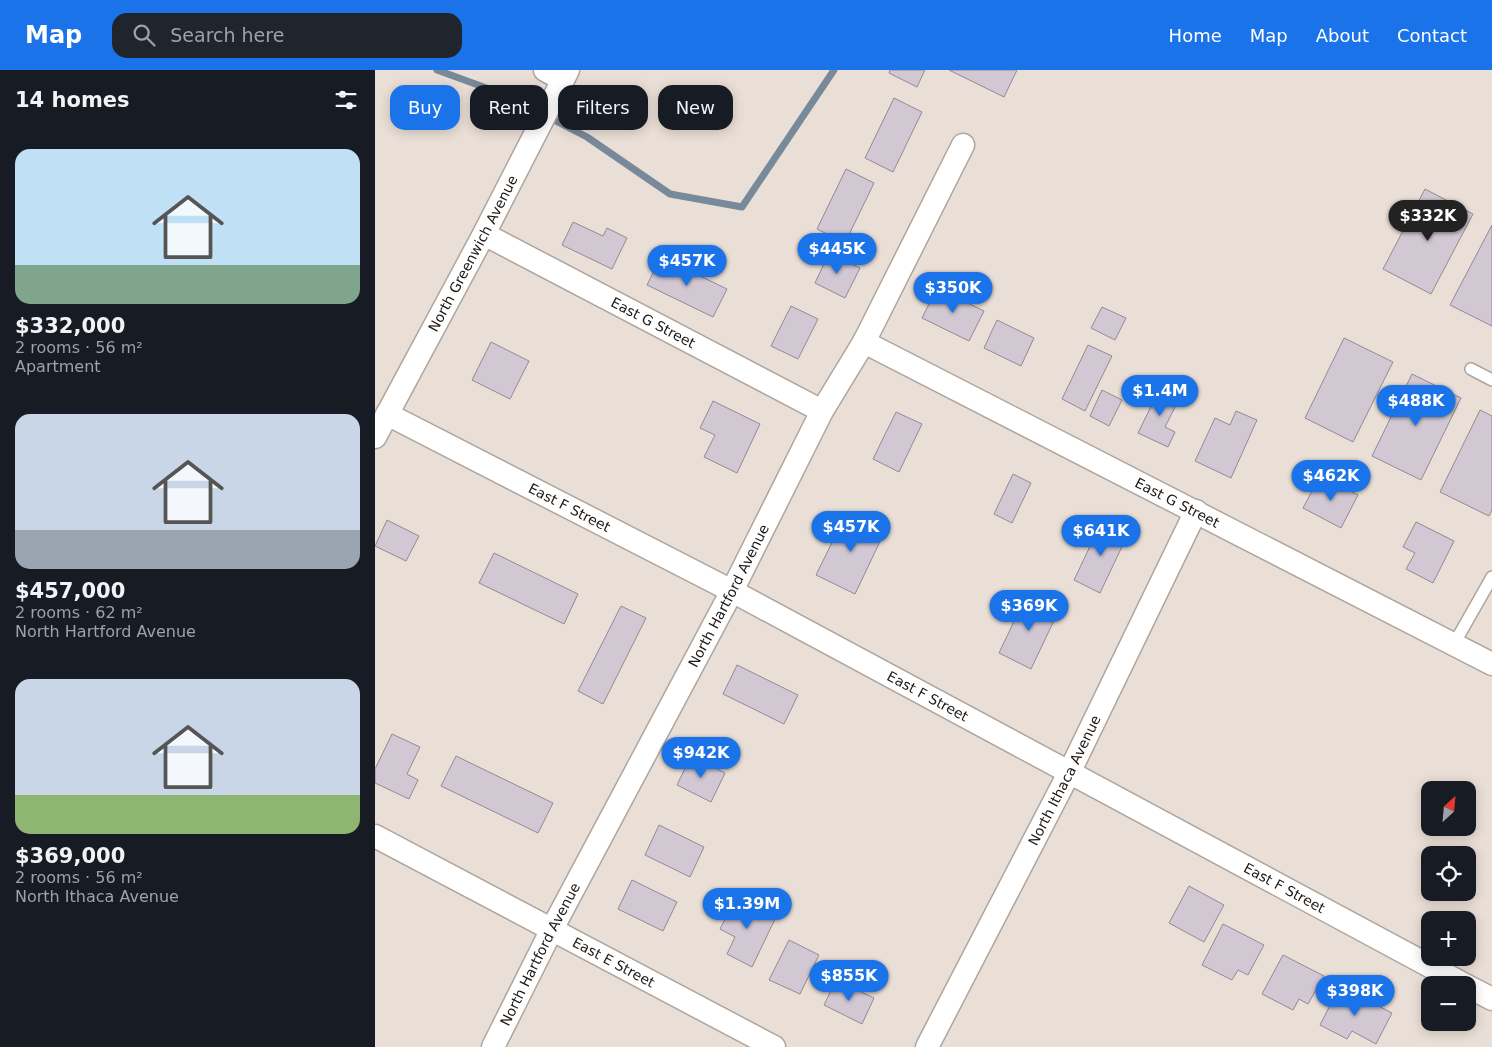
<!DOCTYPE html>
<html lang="en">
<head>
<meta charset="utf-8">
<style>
  body { margin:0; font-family:"DejaVu Sans",sans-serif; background:#20242c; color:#f1f3f6; height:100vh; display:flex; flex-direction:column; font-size:19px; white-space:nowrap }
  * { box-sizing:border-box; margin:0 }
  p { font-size:16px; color:#9ea1a6 }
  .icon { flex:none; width:28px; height:28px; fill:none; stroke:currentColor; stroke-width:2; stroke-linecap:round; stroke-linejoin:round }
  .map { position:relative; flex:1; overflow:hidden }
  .panel { display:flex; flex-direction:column; background:#171b24; width:375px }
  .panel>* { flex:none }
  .hud { position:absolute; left:15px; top:15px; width:475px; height:45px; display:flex; gap:10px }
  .needle { width:32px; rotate:26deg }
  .controls { position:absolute; left:1046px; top:711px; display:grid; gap:10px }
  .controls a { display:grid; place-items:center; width:55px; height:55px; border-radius:10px; background:#171b24; box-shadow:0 2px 12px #0003; font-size:25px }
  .price { position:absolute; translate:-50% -42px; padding:0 11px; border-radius:18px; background:#1a73e8; color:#fff; font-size:16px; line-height:32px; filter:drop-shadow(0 1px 2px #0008) }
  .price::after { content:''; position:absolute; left:50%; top:30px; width:15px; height:11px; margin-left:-8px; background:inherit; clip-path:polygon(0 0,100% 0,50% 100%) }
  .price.selected { background:#222; color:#fff }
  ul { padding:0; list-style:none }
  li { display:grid; align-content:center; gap:10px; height:265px; padding:0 15px }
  li span { display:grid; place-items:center; height:155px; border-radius:15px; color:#555 }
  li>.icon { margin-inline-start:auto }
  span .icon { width:90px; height:90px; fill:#fffc; stroke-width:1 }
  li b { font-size:21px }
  h2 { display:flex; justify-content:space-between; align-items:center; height:60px; padding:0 15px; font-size:21px }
  .tag { padding:0 18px; border-radius:15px; background:#171b24; box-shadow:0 2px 12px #0003; font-size:18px; line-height:45px }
  .tag.selected { background:#1a73e8; color:#fff }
  header { display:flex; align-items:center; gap:30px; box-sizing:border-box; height:70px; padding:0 25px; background:#1a73e8; color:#fff }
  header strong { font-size:24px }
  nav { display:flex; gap:28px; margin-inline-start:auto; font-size:18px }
  .search { width:350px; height:45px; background:#20242c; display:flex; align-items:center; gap:12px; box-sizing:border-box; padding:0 18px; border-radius:15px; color:#9ea1a6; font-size:19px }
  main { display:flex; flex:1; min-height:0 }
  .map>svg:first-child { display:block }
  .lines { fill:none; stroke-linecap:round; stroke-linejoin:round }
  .stream { stroke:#78899a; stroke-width:7 }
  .building { fill:#d1c8d3; stroke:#928a94 }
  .lane-casing { stroke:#afa59c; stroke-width:14 }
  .street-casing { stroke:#afa59c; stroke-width:25 }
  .lane { stroke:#fff; stroke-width:11 }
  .street { stroke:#fff; stroke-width:22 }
  .labels { text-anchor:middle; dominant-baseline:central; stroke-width:5; stroke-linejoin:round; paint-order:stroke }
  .street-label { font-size:14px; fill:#1d1916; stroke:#f8ede3 }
</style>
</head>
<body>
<header>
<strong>Map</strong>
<div class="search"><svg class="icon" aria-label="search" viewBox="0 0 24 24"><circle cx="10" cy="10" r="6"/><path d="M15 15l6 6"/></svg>Search here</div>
<nav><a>Home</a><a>Map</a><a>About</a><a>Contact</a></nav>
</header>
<main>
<section class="panel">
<h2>14 homes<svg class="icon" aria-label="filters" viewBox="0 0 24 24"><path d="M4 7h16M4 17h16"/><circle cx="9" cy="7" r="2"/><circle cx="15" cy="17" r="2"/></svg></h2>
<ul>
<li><span style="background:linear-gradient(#bfe0f5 75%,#7fa58c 0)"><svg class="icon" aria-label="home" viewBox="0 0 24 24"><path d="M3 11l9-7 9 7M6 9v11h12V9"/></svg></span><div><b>$332,000</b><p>2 rooms · 56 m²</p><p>Apartment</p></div></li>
<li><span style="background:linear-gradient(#c9d6e8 75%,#9aa5b1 0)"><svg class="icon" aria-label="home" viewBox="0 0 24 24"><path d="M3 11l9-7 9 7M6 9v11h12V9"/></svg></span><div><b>$457,000</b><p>2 rooms · 62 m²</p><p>North Hartford Avenue</p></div></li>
<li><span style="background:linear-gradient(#c9d6e8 75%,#8fb573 0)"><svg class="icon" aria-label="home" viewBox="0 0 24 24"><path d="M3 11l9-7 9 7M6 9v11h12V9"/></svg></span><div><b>$369,000</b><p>2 rooms · 56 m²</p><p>North Ithaca Avenue</p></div></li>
</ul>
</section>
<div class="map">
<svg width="1117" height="977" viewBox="0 0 1117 977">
  <rect width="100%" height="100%" fill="#eadfd6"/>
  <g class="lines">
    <g class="stream">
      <polyline points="62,0 136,27 159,39"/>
      <polyline points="175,48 212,67 295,124 367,137 459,0"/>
    </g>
  </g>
  <g class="building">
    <polygon points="515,0 550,0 542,17 514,3"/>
    <polygon points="574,0 642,0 629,27"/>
    <polygon points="519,28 547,42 518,102 490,88"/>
    <polygon points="471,99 499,113 470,173 442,159"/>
    <polygon points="1050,119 1098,144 1056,224 1008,199"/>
    <polygon points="198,152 228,166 232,158 252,168 237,199 187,175"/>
    <polygon points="1117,155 1117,256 1075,235"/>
    <polygon points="454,183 485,198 470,228 440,213"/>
    <polygon points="286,187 352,219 338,247 272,215"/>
    <polygon points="562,218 609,241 594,271 547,248"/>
    <polygon points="416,236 443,249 423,289 396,276"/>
    <polygon points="727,237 751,248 740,270 716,258"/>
    <polygon points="622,250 659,268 646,296 609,278"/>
    <polygon points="969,268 1018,292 978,372 930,348"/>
    <polygon points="116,272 154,291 135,329 97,310"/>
    <polygon points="713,275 737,286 710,341 687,329"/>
    <polygon points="1037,304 1086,328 1046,410 997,386"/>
    <polygon points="786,316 806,325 790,357 800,362 793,377 763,363"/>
    <polygon points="727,320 747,330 734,356 715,346"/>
    <polygon points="338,331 385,354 362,403 329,387 340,365 325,358"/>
    <polygon points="1105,340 1117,346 1117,440 1114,446 1065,422"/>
    <polygon points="861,341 882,350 856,408 820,391 840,348 855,355"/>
    <polygon points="521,342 547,354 524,402 498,389"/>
    <polygon points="638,404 656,413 637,453 619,444"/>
    <polygon points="945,406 983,425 966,458 928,438"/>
    <polygon points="472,442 510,461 480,524 441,505"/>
    <polygon points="12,450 44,466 31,491 0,476"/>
    <polygon points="727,451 753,464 725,523 699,510"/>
    <polygon points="1041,452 1079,471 1058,513 1031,499 1040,483 1028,477"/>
    <polygon points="119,483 203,524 189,554 104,513"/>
    <polygon points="652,524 684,540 656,599 624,583"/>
    <polygon points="246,536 271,548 228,634 203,621"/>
    <polygon points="362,595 423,625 409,654 348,624"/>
    <polygon points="17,664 45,677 32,704 43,710 34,729 0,713 0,699"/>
    <polygon points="81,686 178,733 163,763 66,716"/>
    <polygon points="316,686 350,703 336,732 302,715"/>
    <polygon points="284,755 329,777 315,807 270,785"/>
    <polygon points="257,810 302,832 288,861 243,839"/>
    <polygon points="814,816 849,835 829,872 794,853"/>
    <polygon points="361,827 401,847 377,897 352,884 360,867 345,859"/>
    <polygon points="848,854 889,875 873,905 863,900 857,910 827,895"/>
    <polygon points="414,870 444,885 425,924 394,910"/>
    <polygon points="908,885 949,906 933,934 924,929 918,940 887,924"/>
    <polygon points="461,910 499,928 487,954 449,935"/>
    <polygon points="965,916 1017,943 1001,974 977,961 972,969 945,955"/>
  </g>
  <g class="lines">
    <defs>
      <g id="lane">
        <polyline points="1096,299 1117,310"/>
        <polyline points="1079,574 1117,507"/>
      </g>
      <g id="street">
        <polyline points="170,0 188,10"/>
        <path id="s1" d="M109,164L447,341"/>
        <path id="s2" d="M489,272L1117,594"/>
        <path id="s3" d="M12,344L357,521L1090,915"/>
        <path id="s4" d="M0,367L109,164L193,0"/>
        <path id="s5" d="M0,766L399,977"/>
        <polyline points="1092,916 1117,929"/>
        <path id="s6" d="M118,977L177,859L357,521L447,341L489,272L588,75"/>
        <path id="s7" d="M552,977L694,703L821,441"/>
      </g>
    </defs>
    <use href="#lane" class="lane-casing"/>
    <use href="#street" class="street-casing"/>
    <use href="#lane" class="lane"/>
    <use href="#street" class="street"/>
  </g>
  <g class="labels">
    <g class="street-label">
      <text stroke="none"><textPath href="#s4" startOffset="208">North Greenwich Avenue</textPath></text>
      <text stroke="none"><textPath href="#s1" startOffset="191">East G Street</textPath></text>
      <text stroke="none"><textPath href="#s2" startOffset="352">East G Street</textPath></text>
      <text stroke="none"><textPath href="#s3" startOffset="205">East F Street</textPath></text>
      <text stroke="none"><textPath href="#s6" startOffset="509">North Hartford Avenue</textPath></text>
      <text stroke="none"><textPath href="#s3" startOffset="610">East F Street</textPath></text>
      <text stroke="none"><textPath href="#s7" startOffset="300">North Ithaca Avenue</textPath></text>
      <text stroke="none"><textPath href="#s3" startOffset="1015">East F Street</textPath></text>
      <text stroke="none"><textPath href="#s6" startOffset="104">North Hartford Avenue</textPath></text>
      <text stroke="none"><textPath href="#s5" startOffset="270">East E Street</textPath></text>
    </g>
  </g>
</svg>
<div class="controls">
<a><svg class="needle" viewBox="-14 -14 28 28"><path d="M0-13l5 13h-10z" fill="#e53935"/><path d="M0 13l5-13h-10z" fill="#9ea1a6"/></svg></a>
<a><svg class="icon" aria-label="locate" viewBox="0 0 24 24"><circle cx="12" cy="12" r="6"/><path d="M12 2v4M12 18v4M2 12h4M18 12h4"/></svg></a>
<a>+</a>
<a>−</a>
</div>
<b class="price selected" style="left:1053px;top:172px">$332K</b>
<b class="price" style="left:462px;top:205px">$445K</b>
<b class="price" style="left:312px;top:217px">$457K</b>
<b class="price" style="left:578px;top:244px">$350K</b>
<b class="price" style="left:785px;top:347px">$1.4M</b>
<b class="price" style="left:1041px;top:357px">$488K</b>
<b class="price" style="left:956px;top:432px">$462K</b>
<b class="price" style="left:476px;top:483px">$457K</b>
<b class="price" style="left:726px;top:487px">$641K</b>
<b class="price" style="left:654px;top:562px">$369K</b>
<b class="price" style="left:326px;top:709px">$942K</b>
<b class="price" style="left:372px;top:860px">$1.39M</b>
<b class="price" style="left:474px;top:932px">$855K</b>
<b class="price" style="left:980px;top:947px">$398K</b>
<div class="hud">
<a class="tag selected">Buy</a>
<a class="tag">Rent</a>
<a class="tag">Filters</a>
<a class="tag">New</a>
</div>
</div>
</main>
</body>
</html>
